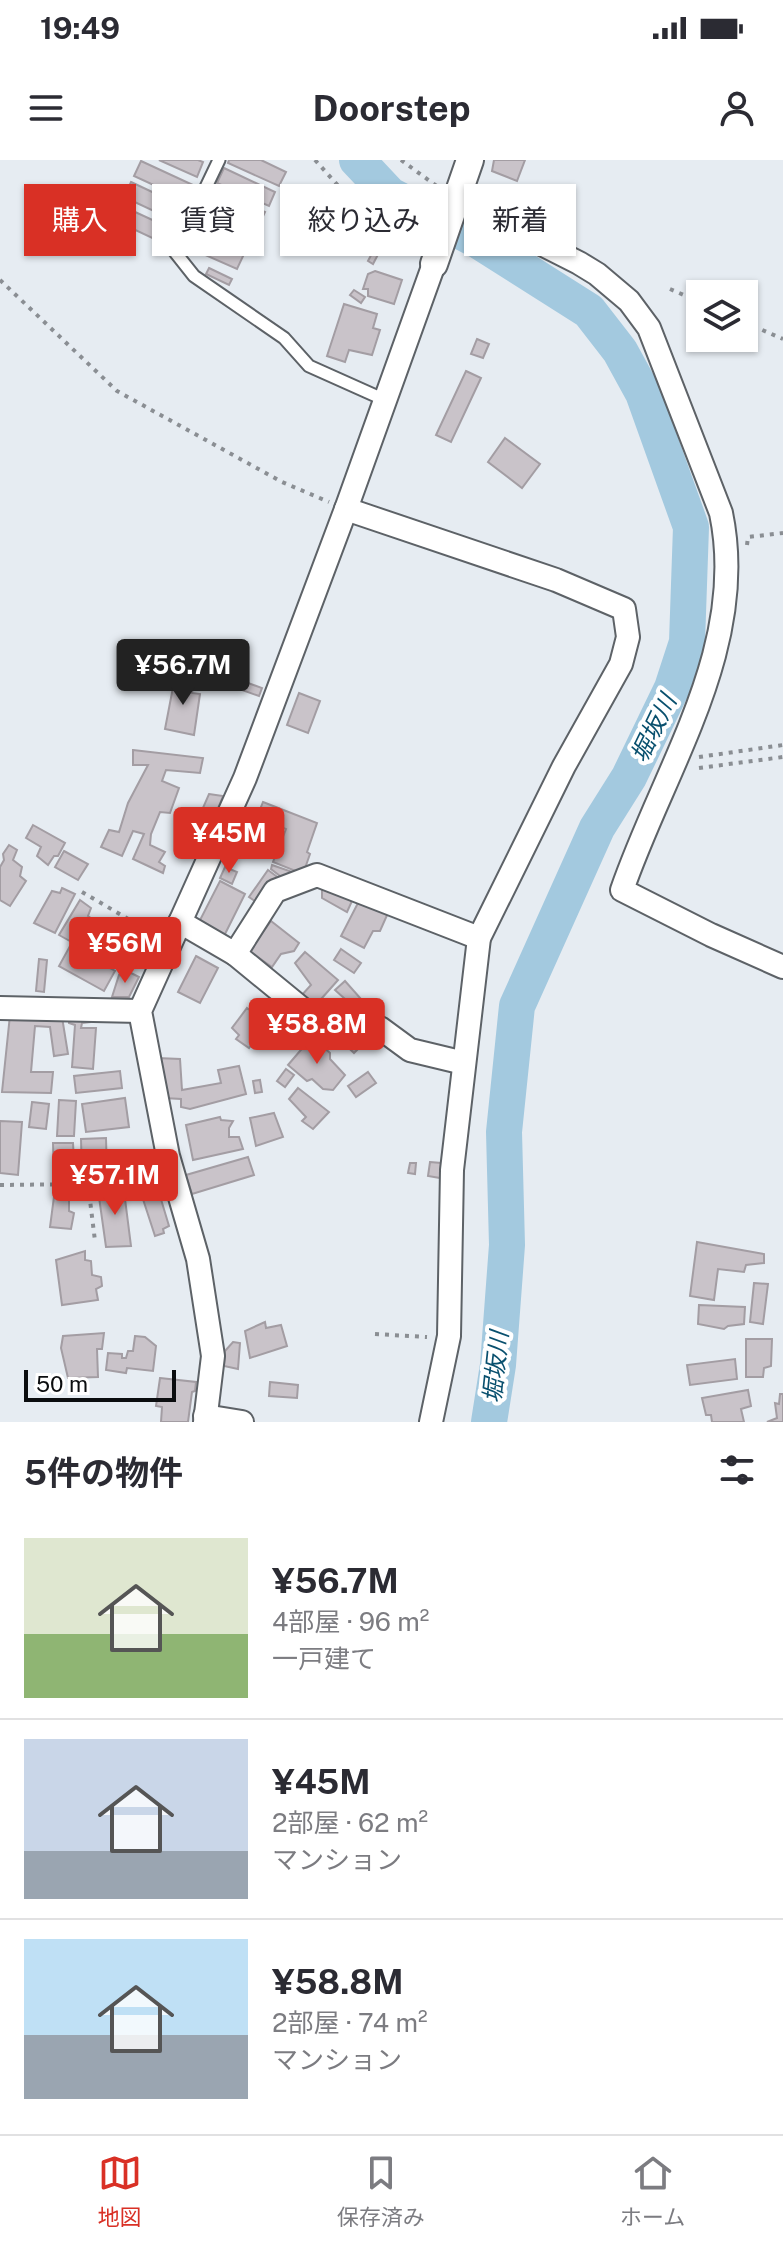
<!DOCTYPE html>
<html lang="ja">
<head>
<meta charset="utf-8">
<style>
  body { margin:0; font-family:"Public Sans","Noto Sans JP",sans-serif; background:#f2f2f3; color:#2b2b33; height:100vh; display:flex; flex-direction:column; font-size:30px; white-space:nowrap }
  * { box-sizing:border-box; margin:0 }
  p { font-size:26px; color:#7c7c81 }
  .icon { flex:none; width:44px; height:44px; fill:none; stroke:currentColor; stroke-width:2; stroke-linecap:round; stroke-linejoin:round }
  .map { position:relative; height:1262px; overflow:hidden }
  .panel { display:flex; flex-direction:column; background:#fff; flex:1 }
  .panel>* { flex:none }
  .guide { position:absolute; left:24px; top:24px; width:736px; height:72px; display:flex; gap:16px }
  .controls { position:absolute; left:686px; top:120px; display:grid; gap:16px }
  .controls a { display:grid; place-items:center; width:72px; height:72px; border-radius:0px; background:#fff; box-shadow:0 2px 6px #0004; font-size:40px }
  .scale { position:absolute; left:24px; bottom:20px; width:152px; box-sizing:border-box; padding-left:8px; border:4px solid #0b0d0f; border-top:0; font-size:22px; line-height:28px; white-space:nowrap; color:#0b0d0f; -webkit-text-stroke:6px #fff; paint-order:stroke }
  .price { position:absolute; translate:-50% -68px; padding:0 18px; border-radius:8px; background:#d93025; color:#fff; font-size:26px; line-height:52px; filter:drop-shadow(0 2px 4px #0008) }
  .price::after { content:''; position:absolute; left:50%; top:48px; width:24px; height:18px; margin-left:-12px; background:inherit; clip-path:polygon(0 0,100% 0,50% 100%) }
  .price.on { background:#222; color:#fff }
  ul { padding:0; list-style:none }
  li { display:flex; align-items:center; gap:24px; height:200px; padding:0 24px }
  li+li { border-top:2px solid #e1e1e2 }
  li span { display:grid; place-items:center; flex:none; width:224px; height:160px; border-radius:0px; color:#555 }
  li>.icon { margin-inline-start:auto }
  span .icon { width:96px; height:96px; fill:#fffc; stroke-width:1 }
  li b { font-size:34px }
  h2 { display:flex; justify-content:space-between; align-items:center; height:96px; padding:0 24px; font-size:34px }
  .pill { padding:0 28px; border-radius:0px; background:#fff; box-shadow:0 2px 6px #0004; font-size:28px; line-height:72px }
  .pill.on { background:#d93025; color:#fff }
  .status { display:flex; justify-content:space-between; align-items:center; height:56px; padding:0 40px; background:#fff; direction:ltr }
  .status svg { height:22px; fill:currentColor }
  header { display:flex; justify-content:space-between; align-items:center; height:104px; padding:0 24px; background:#fff; font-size:36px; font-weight:700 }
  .dock { display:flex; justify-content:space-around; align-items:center; height:112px; border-top:2px solid #e1e1e2; background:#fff; font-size:22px; color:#7c7c81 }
  .dock a { display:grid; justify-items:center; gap:4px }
  .dock .on { color:#d93025 }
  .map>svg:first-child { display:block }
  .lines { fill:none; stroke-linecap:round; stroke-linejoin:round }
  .river { stroke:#a3c9df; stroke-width:36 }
  .building { fill:#c9c3c9; stroke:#a39da3; stroke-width:2 }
  .service-casing { stroke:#5d6267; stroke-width:15 }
  .minor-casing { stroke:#5d6267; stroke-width:26 }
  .tertiary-casing { stroke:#5d6267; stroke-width:30 }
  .path { stroke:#8a8e93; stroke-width:4; stroke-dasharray:4 6; stroke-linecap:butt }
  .service { stroke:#fff; stroke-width:11 }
  .minor { stroke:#fff; stroke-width:22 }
  .tertiary { stroke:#fff; stroke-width:26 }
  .labels { text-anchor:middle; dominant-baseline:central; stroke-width:8; stroke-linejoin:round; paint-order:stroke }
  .water-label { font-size:24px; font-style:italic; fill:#09506e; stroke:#fff }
</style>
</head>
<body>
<div class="status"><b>19:49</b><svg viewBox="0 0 49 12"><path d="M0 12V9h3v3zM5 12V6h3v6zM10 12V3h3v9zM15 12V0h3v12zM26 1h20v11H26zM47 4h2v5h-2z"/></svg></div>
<header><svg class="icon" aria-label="menu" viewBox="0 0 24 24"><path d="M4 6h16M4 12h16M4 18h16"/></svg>Doorstep<svg class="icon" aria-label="person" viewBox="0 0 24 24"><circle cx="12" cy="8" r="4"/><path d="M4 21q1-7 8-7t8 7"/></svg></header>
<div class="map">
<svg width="783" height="1262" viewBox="0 0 783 1262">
  <rect width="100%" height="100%" fill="#e6ecf2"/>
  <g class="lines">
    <polyline class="river" points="357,0 390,35 477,80 589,151 620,191 643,233 691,367 687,482 672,528 629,617 597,668 517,846 504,972 507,1085 498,1205 489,1262"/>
  </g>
  <g class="building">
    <polygon points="159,0 198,0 203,2 197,17"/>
    <polygon points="229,0 261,0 286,12 279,26 228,3"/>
    <polygon points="494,0 525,0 517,21 492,11"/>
    <polygon points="141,1 193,25 186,40 134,16"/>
    <polygon points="224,8 275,32 269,46 217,23"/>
    <polygon points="131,22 182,46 175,61 124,37"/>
    <polygon points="213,28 265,52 258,67 206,43"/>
    <polygon points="120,45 172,69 165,84 114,60"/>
    <polygon points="204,51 255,75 248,90 197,66"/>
    <polygon points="192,71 244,94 237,109 185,86"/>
    <polygon points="378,82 383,85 373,104 368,101"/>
    <polygon points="209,108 232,119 229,125 206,114"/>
    <polygon points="375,111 402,120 394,144 368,136 368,129 363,129 368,114"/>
    <polygon points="354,130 365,137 361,143 350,135"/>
    <polygon points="344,144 377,154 373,168 380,170 372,195 349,190 345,202 327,196"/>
    <polygon points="477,179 489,184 483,198 471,194"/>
    <polygon points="466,211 481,218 451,282 436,275"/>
    <polygon points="505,278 540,304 522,328 488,302"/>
    <polygon points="228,516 262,528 259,536 225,524"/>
    <polygon points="175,517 194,520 192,533 200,534 194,575 165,569"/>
    <polygon points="299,533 320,541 308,573 287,565"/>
    <polygon points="133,590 203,598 200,613 166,610 162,621 179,628 170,653 160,652 151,674 150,685 165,692 159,702 165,706 163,713 133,699 144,674 133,671 122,696 101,687 109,670 119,672 128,643 148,605 133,605"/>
    <polygon points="209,634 223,636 200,693 186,687"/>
    <polygon points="263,642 317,663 307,692 310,694 303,714 273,702 286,669 257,657"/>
    <polygon points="183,662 192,665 188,675 179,672"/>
    <polygon points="33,665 65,683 58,696 54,696 48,705 37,696 41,687 26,678"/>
    <polygon points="9,685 17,690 13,700 22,707 20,716 26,721 10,746 0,740 0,707 4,700 3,694"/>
    <polygon points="64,691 88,704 78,720 55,707"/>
    <polygon points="272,705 298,714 284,719 271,709"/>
    <polygon points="225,707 237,712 232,724 220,718"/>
    <polygon points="268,710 280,719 262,746 249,737"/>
    <polygon points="220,721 245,734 223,778 198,764"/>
    <polygon points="322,726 352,741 347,752 322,738"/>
    <polygon points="62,728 75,734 55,773 34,763 52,731 60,733"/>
    <polygon points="80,740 91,748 88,756 92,759 77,785 59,775"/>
    <polygon points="359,741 388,753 380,771 373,771 364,788 341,776"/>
    <polygon points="271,761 299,783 294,791 281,794 272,807 249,791"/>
    <polygon points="70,786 115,811 104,831 59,806"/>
    <polygon points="341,789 361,803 354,813 334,800"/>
    <polygon points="305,792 338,820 314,847 301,836 311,825 295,803"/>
    <polygon points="196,796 218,808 200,843 178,832"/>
    <polygon points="39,799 47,800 44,832 36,831"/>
    <polygon points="127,811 139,817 129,837 112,837 119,815 124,816"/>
    <polygon points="345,821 361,839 354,847 335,830"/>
    <polygon points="247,848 261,858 256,866 261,871 249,888 236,879 239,875 232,868"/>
    <polygon points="10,855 62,857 68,894 54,896 50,867 35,866 31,912 53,912 51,933 2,932"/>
    <polygon points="342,856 367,880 354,893 330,870"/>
    <polygon points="69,857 90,857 90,862 82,863 81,868 96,868 93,909 72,907 75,865 69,863"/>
    <polygon points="312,877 330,893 330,899 345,915 333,930 323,929 312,919 307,921 288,905"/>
    <polygon points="157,898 180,899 182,930 221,923 218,910 239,906 246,934 190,949 181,947 181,939 164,938"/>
    <polygon points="286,909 294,915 285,927 277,921"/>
    <polygon points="120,911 122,928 76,933 74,916"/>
    <polygon points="368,912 376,923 356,937 348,926"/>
    <polygon points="260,920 262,932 255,933 253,921"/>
    <polygon points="298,928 329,952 313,969 302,961 306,957 289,939"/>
    <polygon points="125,938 129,967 86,972 82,944"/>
    <polygon points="59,940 76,941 74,976 57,976"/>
    <polygon points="32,942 49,944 46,969 29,967"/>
    <polygon points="274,953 283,977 256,986 250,958"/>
    <polygon points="220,957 221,960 233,961 229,968 229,977 239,977 243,989 193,1000 186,965"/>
    <polygon points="0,961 22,962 18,1015 0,1013"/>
    <polygon points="106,978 107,1016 82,1017 81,979"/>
    <polygon points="53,983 73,983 75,1018 54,1019"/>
    <polygon points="148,994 150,1012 117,1016 115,998"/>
    <polygon points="248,997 254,1015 192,1034 186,1015"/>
    <polygon points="430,1002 441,1003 440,1018 428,1016"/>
    <polygon points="410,1003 416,1003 415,1014 408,1013"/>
    <polygon points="157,1026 169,1066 163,1069 164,1073 155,1076 141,1033"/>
    <polygon points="55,1029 69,1031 69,1051 74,1053 71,1069 50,1067"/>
    <polygon points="98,1030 135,1030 132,1038 125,1039 131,1086 106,1087"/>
    <polygon points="697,1082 764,1094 764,1103 746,1105 744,1112 718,1109 714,1140 690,1136"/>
    <polygon points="85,1091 85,1100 91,1101 92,1115 101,1117 102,1126 96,1129 98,1140 62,1145 56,1100"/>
    <polygon points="754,1123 768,1124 763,1164 750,1162"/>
    <polygon points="699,1145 745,1147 744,1164 728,1166 724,1169 698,1164"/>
    <polygon points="265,1162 266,1168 281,1165 287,1186 250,1198 245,1171"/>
    <polygon points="104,1173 102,1189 97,1189 98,1217 68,1218 61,1188 63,1176"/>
    <polygon points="135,1176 145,1177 156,1186 153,1211 127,1208 126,1213 106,1210 108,1193 122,1194 122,1198 126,1198 128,1191 133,1191"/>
    <polygon points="746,1179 772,1179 771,1206 764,1208 763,1217 746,1217"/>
    <polygon points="233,1182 240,1183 238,1209 224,1206 225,1191"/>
    <polygon points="735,1199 737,1219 690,1225 687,1205"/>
    <polygon points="160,1218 196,1222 195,1231 192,1232 188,1262 161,1262 162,1247 156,1246"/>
    <polygon points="270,1222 298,1225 297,1238 269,1236"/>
    <polygon points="748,1230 751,1246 741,1249 744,1262 712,1262 711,1255 706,1255 702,1238"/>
    <polygon points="780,1234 783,1234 783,1262 767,1262 777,1258 775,1243 779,1244"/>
  </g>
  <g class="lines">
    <defs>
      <polyline id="service" points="219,0 175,92 194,116 284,178 309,206 385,240"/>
      <g id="minor">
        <path d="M458,40L500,58L516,71L579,103L597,114L629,141L649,168L721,353C749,487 664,608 622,730L711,775L783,807"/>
        <polyline points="346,349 556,420 624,449 628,477 621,504 564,606 479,778 452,1010 449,1176 431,1262"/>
        <polyline points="180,762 235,794 275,731 317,715 479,778"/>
        <polyline points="235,794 312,857"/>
        <polyline points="0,848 140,851"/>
        <polyline points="380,868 410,890 464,903"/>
        <polyline points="205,1256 242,1262"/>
        <polyline points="205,1262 213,1196 198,1099 168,996 140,851 245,618 346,349 434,104"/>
      </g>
      <polyline id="tertiary" points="434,104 470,0"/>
    </defs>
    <use href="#service" class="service-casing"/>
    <use href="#minor" class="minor-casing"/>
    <use href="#tertiary" class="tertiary-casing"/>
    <g class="path">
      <polyline points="315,0 361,51 415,94"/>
      <polyline points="401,0 438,27"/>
      <polyline points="0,120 117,231 282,322 329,342"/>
      <polyline points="670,129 700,142"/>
      <polyline points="744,162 783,179"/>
      <polyline points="747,385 748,377 783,373"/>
      <polyline points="699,597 783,585"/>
      <polyline points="699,608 783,597"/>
      <polyline points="82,732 154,774"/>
      <polyline points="88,1024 95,1081"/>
      <polyline points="0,1025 88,1024 155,1017"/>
      <polyline points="375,1174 427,1177"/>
    </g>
    <use href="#service" class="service"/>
    <use href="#minor" class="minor"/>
    <use href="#tertiary" class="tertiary"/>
  </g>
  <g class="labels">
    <g class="water-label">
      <text transform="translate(653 568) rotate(-64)">堀坂川</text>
      <text transform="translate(495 1207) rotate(-84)">堀坂川</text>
    </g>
  </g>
</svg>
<div class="controls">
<a><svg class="icon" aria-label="layers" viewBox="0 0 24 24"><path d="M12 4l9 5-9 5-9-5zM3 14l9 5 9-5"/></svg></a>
</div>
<div class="scale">50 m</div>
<b class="price on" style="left:183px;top:547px">¥56.7M</b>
<b class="price" style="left:229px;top:715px">¥45M</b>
<b class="price" style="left:125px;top:825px">¥56M</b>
<b class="price" style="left:317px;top:906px">¥58.8M</b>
<b class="price" style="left:115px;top:1057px">¥57.1M</b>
<div class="guide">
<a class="pill on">購入</a>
<a class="pill">賃貸</a>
<a class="pill">絞り込み</a>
<a class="pill">新着</a>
</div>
</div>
<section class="panel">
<h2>5件の物件<svg class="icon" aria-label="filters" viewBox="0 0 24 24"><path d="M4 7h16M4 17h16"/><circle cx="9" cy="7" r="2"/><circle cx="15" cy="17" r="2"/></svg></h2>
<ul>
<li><span style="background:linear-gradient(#dfe7d0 60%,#8fb573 0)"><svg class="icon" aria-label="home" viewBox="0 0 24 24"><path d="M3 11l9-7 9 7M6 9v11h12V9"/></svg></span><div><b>¥56.7M</b><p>4部屋 · 96 m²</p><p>一戸建て</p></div></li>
<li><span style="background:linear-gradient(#c9d6e8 70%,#9aa5b1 0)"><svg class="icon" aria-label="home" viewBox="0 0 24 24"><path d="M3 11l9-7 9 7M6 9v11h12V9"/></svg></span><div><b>¥45M</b><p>2部屋 · 62 m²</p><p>マンション</p></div></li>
<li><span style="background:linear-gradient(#bfe0f5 60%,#9aa5b1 0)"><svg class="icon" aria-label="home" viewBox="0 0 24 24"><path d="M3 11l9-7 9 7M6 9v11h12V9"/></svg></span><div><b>¥58.8M</b><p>2部屋 · 74 m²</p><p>マンション</p></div></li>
</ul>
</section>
<nav class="dock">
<a class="on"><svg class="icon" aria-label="map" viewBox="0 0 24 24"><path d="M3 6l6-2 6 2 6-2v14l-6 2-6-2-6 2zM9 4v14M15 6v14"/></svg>地図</a>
<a><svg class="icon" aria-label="saved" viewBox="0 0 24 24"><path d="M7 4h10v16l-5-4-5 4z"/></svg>保存済み</a>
<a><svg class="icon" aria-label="home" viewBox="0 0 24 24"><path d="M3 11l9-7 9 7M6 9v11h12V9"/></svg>ホーム</a>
</nav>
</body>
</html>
